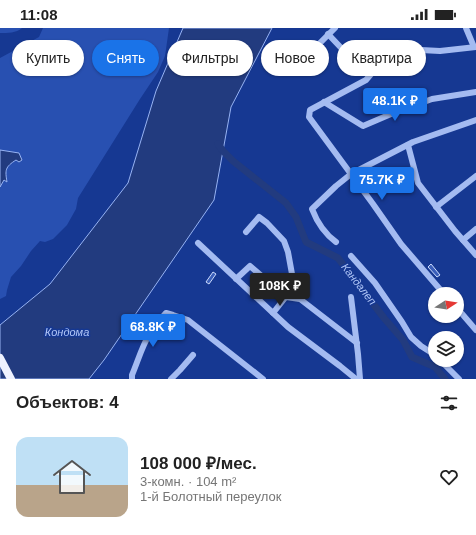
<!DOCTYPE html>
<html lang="ru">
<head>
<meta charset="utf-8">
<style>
  body { margin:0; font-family:Arial,sans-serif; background:#f6f6f6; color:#222; height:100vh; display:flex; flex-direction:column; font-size:15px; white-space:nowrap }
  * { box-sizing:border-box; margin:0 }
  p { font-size:13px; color:#767676 }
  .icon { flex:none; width:22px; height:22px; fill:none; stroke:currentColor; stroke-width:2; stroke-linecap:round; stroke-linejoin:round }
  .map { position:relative; height:351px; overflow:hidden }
  .side { display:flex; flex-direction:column; background:#fff; flex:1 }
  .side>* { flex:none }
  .banner { position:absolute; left:12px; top:12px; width:452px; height:36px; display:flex; gap:8px }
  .needle { width:26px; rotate:78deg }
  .controls { position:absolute; left:428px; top:259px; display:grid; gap:8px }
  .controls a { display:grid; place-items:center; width:36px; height:36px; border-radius:50%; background:#fff; box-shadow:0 1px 3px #0004; font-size:20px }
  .price { position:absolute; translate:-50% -34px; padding:0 9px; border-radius:4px; background:#1a73e8; color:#fff; font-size:13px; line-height:26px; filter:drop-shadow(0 1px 2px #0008) }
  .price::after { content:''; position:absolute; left:50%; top:24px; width:12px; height:9px; margin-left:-6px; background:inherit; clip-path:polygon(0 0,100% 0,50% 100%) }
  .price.active { background:#222; color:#fff }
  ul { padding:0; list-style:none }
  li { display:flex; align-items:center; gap:12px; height:100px; padding:0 16px }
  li+li { border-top:1px solid #e0e0e0 }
  li span { display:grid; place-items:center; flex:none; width:112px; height:80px; border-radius:12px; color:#555 }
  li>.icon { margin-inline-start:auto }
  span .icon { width:48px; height:48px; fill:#fffc; stroke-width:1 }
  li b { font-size:17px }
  h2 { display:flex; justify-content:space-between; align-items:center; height:48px; padding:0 16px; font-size:17px }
  .tag { padding:0 14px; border-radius:18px; background:#fff; box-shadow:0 1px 3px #0004; font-size:14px; line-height:36px }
  .tag.active { background:#1a73e8; color:#fff }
  .status { display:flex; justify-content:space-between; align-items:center; height:28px; padding:0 20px; background:#fff; direction:ltr }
  .status svg { height:11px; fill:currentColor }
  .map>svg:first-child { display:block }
  .green { fill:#2850b1 }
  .water { fill:#223b7f; stroke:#97b3f3 }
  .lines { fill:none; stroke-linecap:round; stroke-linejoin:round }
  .river { stroke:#223b7f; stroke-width:7 }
  .building { fill:#3a5eb9; stroke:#cbdafc }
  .minor { stroke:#a4bbf1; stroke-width:6 }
  .major { stroke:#eef2ff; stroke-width:8 }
  .labels { text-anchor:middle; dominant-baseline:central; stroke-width:3; stroke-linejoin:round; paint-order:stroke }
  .water-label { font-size:11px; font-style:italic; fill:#b1c6f8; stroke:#163892 }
</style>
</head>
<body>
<div class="status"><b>11:08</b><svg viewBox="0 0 49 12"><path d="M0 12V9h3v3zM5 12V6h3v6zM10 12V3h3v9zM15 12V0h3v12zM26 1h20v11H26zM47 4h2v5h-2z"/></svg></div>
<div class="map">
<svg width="476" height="351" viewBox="0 0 476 351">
  <rect width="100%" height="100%" fill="#163892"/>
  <g class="green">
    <path d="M0,0H22C16,5 8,5 0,5Z"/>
    <polygon points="43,0 169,0 165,28 158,44 140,71 78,170 76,181 67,197 53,211 45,214 40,213 31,223 21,238 11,249 7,262 6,268 0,271 0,30 39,9"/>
  </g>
  <g class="water">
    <polygon points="183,0 272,0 231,79 214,172 104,332 89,351 0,351 0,297 50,256 128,155 156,63"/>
    <path d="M0,122L19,125L22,132L19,134L16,132C5,139 5,142 7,154L4,152L0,159Z"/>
  </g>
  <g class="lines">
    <polyline class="river" points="218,116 223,123 233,133 286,175 296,189 306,214 338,230 384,290 403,312 412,329 435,339 445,351"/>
  </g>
  <g class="building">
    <polygon points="431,236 440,247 437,249 428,239"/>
    <polygon points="213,244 216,246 209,256 206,254"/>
  </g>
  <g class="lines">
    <g class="minor">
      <polyline points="466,0 474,19"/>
      <polyline points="328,6 345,24 359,34 374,42"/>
      <polyline points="309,26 335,0"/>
      <polyline points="324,74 363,98 391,86 432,71 476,64"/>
      <polyline points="408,117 418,155 455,203 476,227"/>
      <polyline points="436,179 476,148"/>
      <polyline points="246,204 259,189 267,195 284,213 288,224 292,246 296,256 273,285"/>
      <polyline points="463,212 476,201"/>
      <path d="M336,214C325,206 317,194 312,181L336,158L351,146L413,114L476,92"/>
      <polyline points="198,215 288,299 340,338 356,351"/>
      <polyline points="351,228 375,255 402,294 411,309 421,318 432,325 435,328"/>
      <polyline points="236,251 250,238 286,269 300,271 357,315"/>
      <polyline points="444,266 401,216 373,176 309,89 310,82 366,52 377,39 403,27 421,22 440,23 476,19"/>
      <polyline points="351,269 358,326 360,351"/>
      <polyline points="457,280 476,302"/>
      <polyline points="440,332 459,351"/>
      <path d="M132,351V347C138,333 142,318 150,305C154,298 160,292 166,285L173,287L188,292L263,351"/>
      <polyline points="171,351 180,342 193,327"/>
    </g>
    <polyline class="major" points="0,330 11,351"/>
  </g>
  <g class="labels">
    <g class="water-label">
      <text transform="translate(359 256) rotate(52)">Кандалеп</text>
      <text x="67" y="304">Кондома</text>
    </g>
  </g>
</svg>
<div class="controls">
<a><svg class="needle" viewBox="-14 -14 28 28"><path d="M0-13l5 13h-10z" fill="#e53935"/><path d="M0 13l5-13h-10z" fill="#767676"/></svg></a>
<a><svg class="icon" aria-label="layers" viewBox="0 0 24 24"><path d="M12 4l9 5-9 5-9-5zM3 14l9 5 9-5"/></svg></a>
</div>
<b class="price" style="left:395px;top:94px">48.1K ₽</b>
<b class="price" style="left:382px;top:173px">75.7K ₽</b>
<b class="price active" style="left:280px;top:279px">108K ₽</b>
<b class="price" style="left:153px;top:320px">68.8K ₽</b>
<div class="banner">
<a class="tag">Купить</a>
<a class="tag active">Снять</a>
<a class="tag">Фильтры</a>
<a class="tag">Новое</a>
<a class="tag">Квартира</a>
</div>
</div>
<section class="side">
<h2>Объектов: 4<svg class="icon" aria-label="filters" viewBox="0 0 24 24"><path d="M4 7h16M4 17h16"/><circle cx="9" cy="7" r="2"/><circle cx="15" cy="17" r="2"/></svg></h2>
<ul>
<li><span style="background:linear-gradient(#bfe0f5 60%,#b9a48a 0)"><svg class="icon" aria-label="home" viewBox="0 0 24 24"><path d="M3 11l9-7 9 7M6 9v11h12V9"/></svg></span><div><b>108 000 ₽/мес.</b><p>3-комн. · 104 m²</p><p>1-й Болотный переулок</p></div><svg class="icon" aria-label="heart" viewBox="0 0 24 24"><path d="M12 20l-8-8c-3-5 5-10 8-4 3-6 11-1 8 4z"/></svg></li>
</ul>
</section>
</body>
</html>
